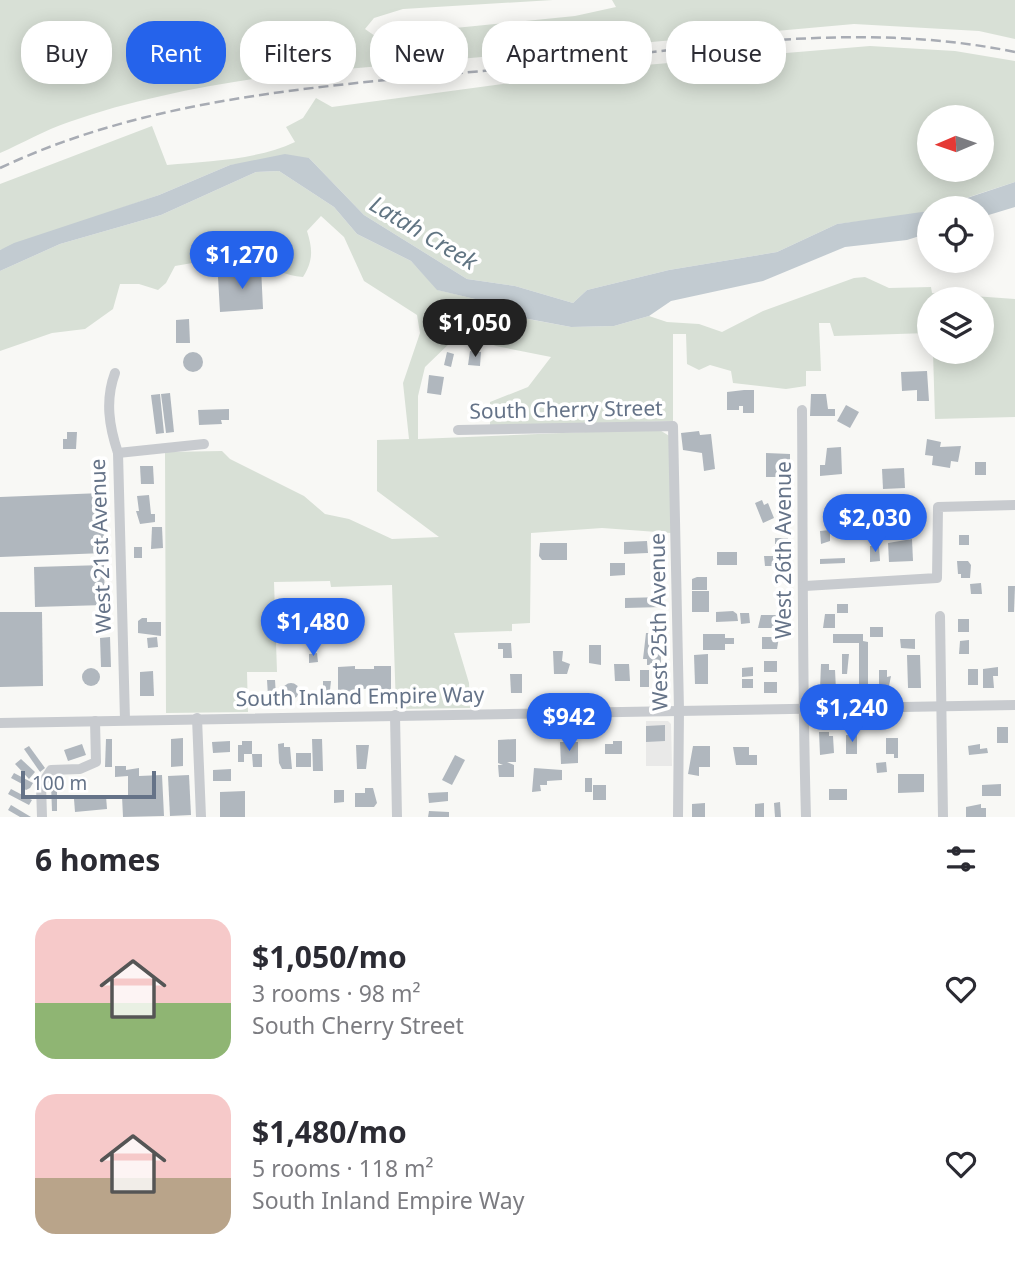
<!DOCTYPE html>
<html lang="en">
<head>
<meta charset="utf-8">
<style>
  body { margin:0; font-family:"Noto Sans",sans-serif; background:#f7f7f7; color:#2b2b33; height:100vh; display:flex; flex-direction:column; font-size:26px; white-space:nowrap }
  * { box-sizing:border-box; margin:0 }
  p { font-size:23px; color:#7c7c81 }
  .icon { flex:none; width:38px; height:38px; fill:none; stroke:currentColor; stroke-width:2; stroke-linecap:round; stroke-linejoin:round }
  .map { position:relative; height:817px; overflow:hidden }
  .panel { display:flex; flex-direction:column; background:#fff; flex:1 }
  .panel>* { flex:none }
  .banner { position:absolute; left:21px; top:21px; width:973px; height:63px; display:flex; gap:14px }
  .needle { width:46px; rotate:268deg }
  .fabs { position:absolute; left:917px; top:105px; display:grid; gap:14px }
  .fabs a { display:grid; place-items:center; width:77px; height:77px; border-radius:50%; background:#fff; box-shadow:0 4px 18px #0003; font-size:35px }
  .scale { position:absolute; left:21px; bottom:18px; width:135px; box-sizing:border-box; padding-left:7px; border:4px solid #657388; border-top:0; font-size:19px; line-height:24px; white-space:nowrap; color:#657388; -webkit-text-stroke:5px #fff; paint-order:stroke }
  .price { position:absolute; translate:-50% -60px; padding:0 16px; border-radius:24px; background:#2563eb; color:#fff; font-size:23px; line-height:46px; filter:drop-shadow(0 2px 4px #0008) }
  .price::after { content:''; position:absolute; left:50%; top:42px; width:21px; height:16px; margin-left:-10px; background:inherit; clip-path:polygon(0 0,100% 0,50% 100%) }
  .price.selected { background:#222; color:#fff }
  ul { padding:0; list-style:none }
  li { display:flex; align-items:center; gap:21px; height:175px; padding:0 35px }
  li span { display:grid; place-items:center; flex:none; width:196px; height:140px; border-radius:21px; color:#555 }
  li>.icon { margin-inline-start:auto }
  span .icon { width:84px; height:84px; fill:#fffc; stroke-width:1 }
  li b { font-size:30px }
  h2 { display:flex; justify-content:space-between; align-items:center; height:84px; padding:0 35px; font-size:30px }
  .pill { padding:0 24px; border-radius:28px; background:#fff; box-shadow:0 4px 18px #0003; font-size:24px; line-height:63px }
  .pill.selected { background:#2563eb; color:#fff }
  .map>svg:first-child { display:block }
  .built { fill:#e9e9e8 }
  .green { fill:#d8e0d6; fill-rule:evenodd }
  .water { fill:#c2cbd1 }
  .building { fill:#b0b7be }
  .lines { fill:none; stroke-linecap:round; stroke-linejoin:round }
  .minor { stroke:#c8cbcf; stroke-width:10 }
  .rail { stroke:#a8acb4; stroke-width:2.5; stroke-dasharray:10 5; stroke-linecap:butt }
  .labels { text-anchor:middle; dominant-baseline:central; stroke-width:7; stroke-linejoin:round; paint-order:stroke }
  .street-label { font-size:21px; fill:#657388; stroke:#fff }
  .water-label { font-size:23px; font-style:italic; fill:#617583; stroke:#fff }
</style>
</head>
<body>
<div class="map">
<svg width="1015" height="817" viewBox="0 0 1015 817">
  <rect width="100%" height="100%" fill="#f8f8f5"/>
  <polygon class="built" points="646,721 668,721 671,724 672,766 646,766"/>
  <g class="green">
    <path d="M0,0H553L403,9L374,18L365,29L375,36L575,16L616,7L612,0H1015V39L979,31L854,24L279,75C209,85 136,98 69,122C45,130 23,143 0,153Z"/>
    <path d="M870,46L955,51L1015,61V182L914,215L837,224L777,252L669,270L587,290L573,303L515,286L467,279L364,215L309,158L230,165L159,195L0,250V184L152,126L167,165C208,161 257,160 295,142L286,127L303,118L316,98L332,107L645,65ZM929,117H982V170H929Z"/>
    <path d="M279,171L334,207L357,234L411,261L438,290L475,299L517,317L571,327L614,326L649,316L667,322L699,324L722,332L763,311L854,278L865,277L889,288L931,287L932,293L1015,299V417L935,419L933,352H982V299H929V333L834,336L830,323H819L821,371H806V386L786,389L733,383L731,371L710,365L699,370L687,364L686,334H673V421L490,426V402L528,387L551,357L496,346L476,338L468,341L453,340L425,367L418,396V439L658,429L671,437V533L602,528L531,533L530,623L512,624V631L454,633L469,683L470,708L396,709L392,585L331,587L330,581L274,582L277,672H247L248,712L166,713L165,452L222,451L230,459L304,496L325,514L349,519L392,539L439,537L377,491V440L409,439L403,383L420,333L417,315L364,281L344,237L321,216L307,231C313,250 313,261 303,277C282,276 264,265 257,244L238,239L215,244L214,255L204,261L175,266L166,283L158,290L139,284H120L113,309L85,329L52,333L0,351V271L60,244L161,215L256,172Z"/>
  </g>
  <g class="water">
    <polygon points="285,154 309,158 364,215 467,279 515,286 573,303 587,290 669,270 777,252 837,224 929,211 929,233 907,240 845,247 763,281 671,301 649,316 614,326 571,327 518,317 479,306 475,299 437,290 411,261 357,234 334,207 279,171 256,172 161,215 60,244 0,271 0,250 14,243 159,195 230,165"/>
    <polygon points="1015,182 1015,207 982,217 982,208 937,208"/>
  </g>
  <g class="building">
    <polygon points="237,242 241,262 221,266 217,246"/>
    <polygon points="261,267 263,309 220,312 218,277 243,276 242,268"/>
    <polygon points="189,319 190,343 176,343 176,320"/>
    <polygon points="470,351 481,352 480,366 468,365"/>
    <polygon points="447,352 454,354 451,367 444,365"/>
    <circle cx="193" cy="362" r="10"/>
    <polygon points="927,371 929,401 917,401 917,390 902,391 901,372"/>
    <polygon points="429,375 444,377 441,395 427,393"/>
    <polygon points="744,390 754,390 754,413 743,413 743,406 739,406 739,410 727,410 727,392"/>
    <polygon points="170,393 174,432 166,433 161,394"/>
    <polygon points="160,394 164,433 156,434 151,395"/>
    <polygon points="811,394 826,394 828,409 835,409 835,416 810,416"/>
    <polygon points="846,405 859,412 850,428 837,421"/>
    <polygon points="229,409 229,420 221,420 222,424 199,425 198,410"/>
    <polygon points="699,431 700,435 711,434 715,469 704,471 702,453 683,450 681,433"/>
    <polygon points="67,432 77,432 76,449 63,449 63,439 67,439"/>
    <polygon points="927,439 941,442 940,447 961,446 958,462 951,461 950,468 932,465 933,456 925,455"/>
    <polygon points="841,447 842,474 820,476 820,465 825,465 827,448"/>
    <polygon points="766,453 790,454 790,467 777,466 777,477 766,477"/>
    <rect x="975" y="462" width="11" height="13"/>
    <polygon points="140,466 153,466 154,484 141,484"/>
    <polygon points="904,468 905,488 883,489 882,469"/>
    <polygon points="102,493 105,553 0,557 0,497"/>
    <polygon points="149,495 151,514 155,514 155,522 140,524 136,511 139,511 137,496"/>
    <polygon points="762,500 764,505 768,503 774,518 763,523 755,503"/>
    <polygon points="152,527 162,527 163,548 151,549"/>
    <polygon points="830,530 830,541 821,544 820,531"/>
    <rect x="959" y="535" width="10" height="10"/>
    <rect x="775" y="538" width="13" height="6"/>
    <polygon points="912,539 913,561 889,562 888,543"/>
    <polygon points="647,541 648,553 624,554 624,542"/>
    <polygon points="540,543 567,543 567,560 542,560 539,556"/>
    <polygon points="870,546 879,546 880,561 870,562"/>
    <rect x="134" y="547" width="8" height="11"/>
    <rect x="717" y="552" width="20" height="13"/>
    <polygon points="764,556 786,556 786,566 765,566"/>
    <polygon points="845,558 845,563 820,564 820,559"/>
    <polygon points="957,561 968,561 971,565 970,578 961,578 961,574 958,574"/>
    <polygon points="610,563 625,563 625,575 610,576"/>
    <polygon points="104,565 105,605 35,607 34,567"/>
    <polygon points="697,577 707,577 707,590 692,590 692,579"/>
    <polygon points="981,583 982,594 971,594 970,584"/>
    <polygon points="1008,586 1015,586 1014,612 1008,612"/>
    <rect x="692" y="591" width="17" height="21"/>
    <polygon points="663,597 663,607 625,608 625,598"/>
    <rect x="837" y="604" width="11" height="9"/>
    <polygon points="733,611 737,614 738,621 716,622 716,612"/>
    <polygon points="0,612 42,612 43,686 0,687"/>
    <polygon points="740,613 749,613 750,623 741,624"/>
    <polygon points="825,614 835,614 835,628 823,628"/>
    <polygon points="761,615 778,615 778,628 758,628"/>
    <polygon points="142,618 147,618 147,622 161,622 161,636 138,633 138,621"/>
    <rect x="958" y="619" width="11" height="13"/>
    <polygon points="95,620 107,620 107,629 96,630"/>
    <rect x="870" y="627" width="13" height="10"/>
    <polygon points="646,633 661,633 663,636 665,651 661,651 661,665 647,665 647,659 643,659"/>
    <polygon points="703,634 725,634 725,638 734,638 734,644 725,644 725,650 703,650"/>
    <polygon points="833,634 863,634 863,641 868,642 868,692 859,692 859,643 833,643"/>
    <polygon points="110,637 111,667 101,667 100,638"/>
    <polygon points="157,637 158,647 148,648 147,638"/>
    <polygon points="762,637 779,637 777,649 762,649"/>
    <polygon points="900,639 915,639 915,649 901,648"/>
    <polygon points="969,640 969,654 959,654 960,641"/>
    <polygon points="498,643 511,643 512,658 503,658 503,649 498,649"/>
    <polygon points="589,645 601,645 601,665 589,663"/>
    <polygon points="553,651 563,651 562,661 570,664 567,674 554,674"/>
    <polygon points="317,653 318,662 309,663 309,654"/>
    <polygon points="708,654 708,684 695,684 694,655"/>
    <polygon points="842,654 849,654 847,674 842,674"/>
    <polygon points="907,655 920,655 921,688 908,688"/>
    <rect x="764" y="661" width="13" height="11"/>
    <polygon points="614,664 629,664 630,681 615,681"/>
    <polygon points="821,664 829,664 829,670 835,670 836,690 820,690"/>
    <polygon points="355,666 355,669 374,669 374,666 391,666 391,693 374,693 374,687 359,690 358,687 356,693 338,693 338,667"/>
    <polygon points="753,667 753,676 742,677 742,668"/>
    <polygon points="998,667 998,676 993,676 994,688 983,688 983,669"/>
    <circle cx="91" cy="677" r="9"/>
    <rect x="968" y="669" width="10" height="16"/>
    <rect x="640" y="670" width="9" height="17"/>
    <polygon points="879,670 887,670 887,677 891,676 889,686 879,687"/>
    <polygon points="153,671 154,696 140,696 140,672"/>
    <polygon points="510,674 522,674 522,693 511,693"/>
    <rect x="742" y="679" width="11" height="9"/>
    <polygon points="267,680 275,680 276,696 268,696"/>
    <polygon points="323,681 331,681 329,699 323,699"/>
    <rect x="764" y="682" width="13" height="11"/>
    <circle cx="291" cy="691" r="8"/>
    <polygon points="665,725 665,741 646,742 646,726"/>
    <rect x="997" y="727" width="11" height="16"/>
    <polygon points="819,732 829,732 829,736 833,736 834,753 820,755"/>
    <rect x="846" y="735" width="11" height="19"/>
    <polygon points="183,738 183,766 171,767 171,739"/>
    <polygon points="886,738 898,738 898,758 894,758 894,754 886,754"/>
    <polygon points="106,739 112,739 112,767 105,767"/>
    <polygon points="312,739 322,739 323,771 313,771"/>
    <polygon points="516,739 516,762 507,762 514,765 514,777 499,777 498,765 503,765 498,763 498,740"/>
    <polygon points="230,741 230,752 213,753 212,742"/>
    <polygon points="242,741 252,741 252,754 244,754 244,762 238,762 238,745 242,745"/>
    <polygon points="613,741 622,741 622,754 605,754 605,744 613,744"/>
    <polygon points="560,742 578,742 578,763 561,764"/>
    <polygon points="284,743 284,747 290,747 292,769 282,769 279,763 278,744"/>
    <polygon points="82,744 86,755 68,761 64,750"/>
    <polygon points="980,744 980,749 987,748 988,753 969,755 968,746"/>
    <polygon points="356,745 369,745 366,769 357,769"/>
    <polygon points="29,746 45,768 40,772 24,749"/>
    <polygon points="693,746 710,746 710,767 699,767 699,776 688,774"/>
    <polygon points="733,747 749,747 749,755 757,755 757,765 736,765"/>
    <rect x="296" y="753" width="15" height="14"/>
    <polygon points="252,754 262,754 262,767 253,767"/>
    <polygon points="455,755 465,760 452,785 442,780"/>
    <polygon points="21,759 35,772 29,779 15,764"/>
    <polygon points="886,762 887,772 877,773 876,763"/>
    <polygon points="115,766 126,766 126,770 139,768 139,776 162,775 164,816 123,817 122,796 128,796 128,776 115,777"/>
    <polygon points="534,768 562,770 562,780 547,781 547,785 540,785 541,791 532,792"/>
    <polygon points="231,769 231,781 213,781 213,770"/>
    <polygon points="14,773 33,783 30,788 26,790 23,788 24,785 11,778"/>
    <polygon points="898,774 924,774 924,792 898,793"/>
    <polygon points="189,775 191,815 170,816 168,776"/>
    <rect x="585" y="778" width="7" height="14"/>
    <polygon points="57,783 57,811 52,811 51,784"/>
    <polygon points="1001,784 1001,796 982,796 982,785"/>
    <rect x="593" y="785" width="13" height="15"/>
    <polygon points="365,788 373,788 377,803 374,807 355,807 355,793 365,793"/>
    <polygon points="11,789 32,800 29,805 8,794"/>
    <rect x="829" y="789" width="18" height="11"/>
    <polygon points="334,790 344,790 344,802 334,803"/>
    <polygon points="245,791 245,817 220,817 220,792"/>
    <polygon points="448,792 448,801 429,803 428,793"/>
    <polygon points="106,796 107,809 75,812 74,799"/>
    <polygon points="780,802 781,817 775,817 774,803"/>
    <polygon points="705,803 705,817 692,817 692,804"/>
    <polygon points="764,803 764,817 755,817 755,804"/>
    <polygon points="981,804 981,808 986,808 986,817 966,817 966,807"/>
    <polygon points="11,805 31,817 20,817 8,810"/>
    <polygon points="429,811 449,812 449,817 428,817"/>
  </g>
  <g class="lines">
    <g class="minor">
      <path d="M115,373C105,400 109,426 118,453L125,720"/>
      <path d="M802,410C803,546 802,681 806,817"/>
      <polyline points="458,430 673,426 679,710 678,817"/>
      <polyline points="118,453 204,444"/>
      <polyline points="805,586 937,578 938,507 1015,505"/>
      <polyline points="940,616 943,817"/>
      <polyline points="395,715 397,817"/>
      <polyline points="197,718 201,817"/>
      <polyline points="0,723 1015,705"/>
      <polyline points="42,817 41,785 51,770 80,769 96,762 95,721"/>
    </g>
    <path class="rail" d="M0,168C165,90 354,85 532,66C691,49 855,19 1015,52"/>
  </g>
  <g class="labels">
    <g class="street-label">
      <text transform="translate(566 409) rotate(-1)">South Cherry Street</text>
      <text transform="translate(100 546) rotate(-92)">West 21st Avenue</text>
      <text transform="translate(783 550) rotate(-90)">West 26th Avenue</text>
      <text transform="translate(658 622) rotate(-91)">West 25th Avenue</text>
      <text transform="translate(360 696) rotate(-1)">South Inland Empire Way</text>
    </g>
    <g class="water-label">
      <text transform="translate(424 232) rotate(31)">Latah Creek</text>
    </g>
  </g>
</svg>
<div class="fabs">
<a><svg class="needle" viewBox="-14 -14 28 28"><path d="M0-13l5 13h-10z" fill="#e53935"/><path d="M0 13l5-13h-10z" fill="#7c7c81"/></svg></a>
<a><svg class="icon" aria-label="locate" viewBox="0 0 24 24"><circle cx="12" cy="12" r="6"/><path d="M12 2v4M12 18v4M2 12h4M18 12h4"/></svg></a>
<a><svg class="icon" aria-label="layers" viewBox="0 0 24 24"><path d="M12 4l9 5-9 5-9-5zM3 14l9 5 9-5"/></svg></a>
</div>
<div class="scale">100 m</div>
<b class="price" style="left:242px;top:291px">$1,270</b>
<b class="price selected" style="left:475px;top:359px">$1,050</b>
<b class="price" style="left:875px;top:554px">$2,030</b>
<b class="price" style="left:313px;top:658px">$1,480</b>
<b class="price" style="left:852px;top:744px">$1,240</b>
<b class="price" style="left:569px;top:753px">$942</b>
<div class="banner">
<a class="pill">Buy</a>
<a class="pill selected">Rent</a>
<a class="pill">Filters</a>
<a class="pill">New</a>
<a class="pill">Apartment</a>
<a class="pill">House</a>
</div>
</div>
<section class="panel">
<h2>6 homes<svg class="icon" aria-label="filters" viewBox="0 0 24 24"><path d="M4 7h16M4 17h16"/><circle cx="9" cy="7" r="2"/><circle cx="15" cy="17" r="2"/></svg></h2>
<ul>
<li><span style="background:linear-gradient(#f6c9c9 60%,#8fb573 0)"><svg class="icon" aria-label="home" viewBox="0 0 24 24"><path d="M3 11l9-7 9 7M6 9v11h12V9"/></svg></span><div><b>$1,050/mo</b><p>3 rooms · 98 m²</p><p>South Cherry Street</p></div><svg class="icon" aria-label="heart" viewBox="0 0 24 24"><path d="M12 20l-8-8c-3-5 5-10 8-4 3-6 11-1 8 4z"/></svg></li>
<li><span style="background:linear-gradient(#f6c9c9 60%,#b9a48a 0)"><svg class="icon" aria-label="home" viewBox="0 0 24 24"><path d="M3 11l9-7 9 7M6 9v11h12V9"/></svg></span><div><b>$1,480/mo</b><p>5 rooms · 118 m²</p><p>South Inland Empire Way</p></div><svg class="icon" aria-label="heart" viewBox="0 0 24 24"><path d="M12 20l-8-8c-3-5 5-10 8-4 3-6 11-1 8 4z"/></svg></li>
</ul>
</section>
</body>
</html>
